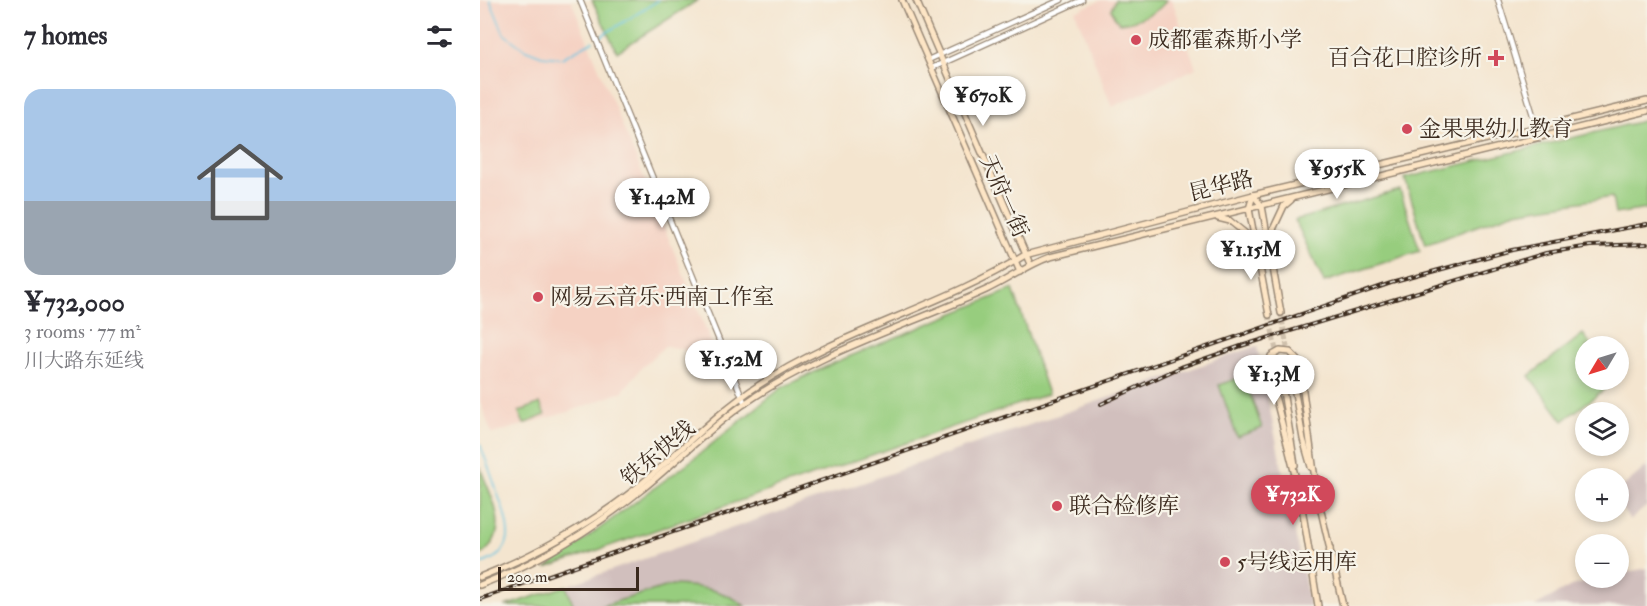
<!DOCTYPE html>
<html lang="en">
<head>
<meta charset="utf-8">
<style>
  body { margin:0; font-family:"IM FELL Double Pica","Noto Serif SC",serif; background:#f2f2f3; color:#2b2b33; height:100vh; display:flex; flex-direction:column; font-size:22px; white-space:nowrap }
  * { box-sizing:border-box; margin:0 }
  p { font-size:20px; color:#7c7c81 }
  .icon { flex:none; width:33px; height:33px; fill:none; stroke:currentColor; stroke-width:2; stroke-linecap:round; stroke-linejoin:round }
  .map { position:relative; flex:1; overflow:hidden }
  .details { display:flex; flex-direction:column; background:#fff; width:480px }
  .details>* { flex:none }
  .needle { width:39px; rotate:232deg }
  .buttons { position:absolute; left:1095px; top:336px; display:grid; gap:12px }
  .buttons a { display:grid; place-items:center; width:54px; height:54px; border-radius:50%; background:#fff; box-shadow:0 3px 9px #0003; font-size:30px }
  .scale { position:absolute; left:18px; bottom:15px; width:141px; box-sizing:border-box; padding-left:6px; border:3px solid #3b2a1e; border-top:0; font-size:16px; line-height:21px; white-space:nowrap; color:#3b2a1e; -webkit-text-stroke:4px #f7f3e8; paint-order:stroke }
  .price { position:absolute; translate:-50% -51px; padding:0 14px; border-radius:21px; background:#fff; color:#222; font-size:20px; line-height:39px; filter:drop-shadow(0 2px 3px #0008) }
  .price::after { content:''; position:absolute; left:50%; top:36px; width:18px; height:14px; margin-left:-9px; background:inherit; clip-path:polygon(0 0,100% 0,50% 100%) }
  .price.current { background:#d1495b; color:#fff }
  ul { padding:0; list-style:none }
  li { display:grid; align-content:center; gap:12px; height:318px; padding:0 24px }
  li+li { border-top:2px solid #e1e1e2 }
  li span { display:grid; place-items:center; height:186px; border-radius:18px; color:#555 }
  li>.icon { margin-inline-start:auto }
  span .icon { width:108px; height:108px; fill:#fffc; stroke-width:1 }
  li b { font-size:26px }
  h2 { display:flex; justify-content:space-between; align-items:center; height:72px; padding:0 24px; font-size:26px }
  main { display:flex; flex:1; min-height:0 }
  .map>svg:first-child { display:block }
  .built { fill:#f5d2c3 }
  .industrial { fill:#d1bfbd }
  .green { fill:#97cd7e; stroke:#697c4e; stroke-width:1.5 }
  .lines { fill:none; stroke-linecap:round; stroke-linejoin:round }
  .stream { stroke:#62c4e1; stroke-width:1.5 }
  .secondary-tunnel { stroke:#cfc0ac; stroke-width:5; stroke-dasharray:5 2.5; stroke-linecap:butt }
  .tertiary-casing { stroke:#988876; stroke-width:7 }
  .secondary-casing { stroke:#988876; stroke-width:8 }
  .tertiary { stroke:#fff; stroke-width:4.5 }
  .secondary { stroke:#fde5c5; stroke-width:5 }
  .rail-casing { stroke:#3b2a1e; stroke-width:4 }
  .rail { stroke:#f7f3e8; stroke-width:1.5; stroke-dasharray:4.5; stroke-linecap:butt }
  .poi-dot { fill:#d1495b; stroke:#f7f3e8; stroke-width:2 }
  .labels { text-anchor:middle; dominant-baseline:central; stroke-width:4.5; stroke-linejoin:round; paint-order:stroke }
  .poi-label { font-size:22px; fill:#3b2a1e; stroke:#f7f3e8; text-anchor:start }
  .street-label { font-size:22px; fill:#3b2a1e; stroke:#f7f3e8 }
</style>
</head>
<body>
<main>
<section class="details">
<h2>7 homes<svg class="icon" aria-label="filters" viewBox="0 0 24 24"><path d="M4 7h16M4 17h16"/><circle cx="9" cy="7" r="2"/><circle cx="15" cy="17" r="2"/></svg></h2>
<ul>
<li><span style="background:linear-gradient(#a9c7e8 60%,#9aa5b1 0)"><svg class="icon" aria-label="home" viewBox="0 0 24 24"><path d="M3 11l9-7 9 7M6 9v11h12V9"/></svg></span><div><b>¥732,000</b><p>3 rooms · 77 m²</p><p>川大路东延线</p></div></li>
</ul>
</section>
<div class="map">
<svg width="1167" height="606" viewBox="0 0 1167 606">
  <rect width="100%" height="100%" fill="#f7f3e8"/>
  <filter id="ink" filterUnits="userSpaceOnUse"><feTurbulence type="fractalNoise" baseFrequency=".0167" numOctaves="2"/><feDisplacementMap in="SourceGraphic" scale="12" xChannelSelector="R" yChannelSelector="G"/><feConvolveMatrix kernelMatrix="1 2 1 2 8 2 1 2 1" color-interpolation-filters="sRGB"/></filter>
  <filter id="wash" filterUnits="userSpaceOnUse"><feTurbulence type="fractalNoise" baseFrequency=".008" numOctaves="4" result="noise"/><feDisplacementMap in="SourceGraphic" scale="24" xChannelSelector="R" yChannelSelector="G"/><feGaussianBlur stdDeviation="1.35" result="paint"/><feColorMatrix in="noise" values="0 0 0 0 0 0 0 0 0 0 0 0 0 0 0 0 0 1.4 0 .05"/><feComposite in="paint" operator="in"/></filter>
  <g filter="url(#wash)">
    <rect width="100%" height="100%" fill="#f4e5cf"/>
    <g class="built">
      <polygon points="0,0 91,0 236,354 220,361 203,349 185,346 162,367 142,392 88,412 12,434 0,402"/>
      <polygon points="622,0 692,0 716,68 632,107 595,11"/>
    </g>
    <g class="industrial">
      <polygon points="777,346 830,606 265,606 256,599 192,585 121,606 94,606 86,586"/>
      <polygon points="1167,466 1167,506 1150,520 1139,504 1139,490"/>
      <polygon points="1167,568 1167,606 1055,606 1091,586 1124,578 1138,578 1139,574"/>
    </g>
    <g class="green">
      <polygon points="112,0 218,0 137,52"/>
      <path d="M635,0H686C681,12 654,22 640,23L635,18L631,9Z"/>
      <polygon points="1167,120 1167,209 1135,214 1132,197 1035,212 945,245 925,178"/>
      <polygon points="920,190 940,251 844,282 815,220"/>
      <polygon points="533,289 568,394 66,568 212,460 301,388 356,362"/>
      <polygon points="1103,334 1112,346 1106,346 1106,380 1126,380 1130,385 1083,421 1049,376"/>
      <polygon points="764,376 782,428 757,437 739,385"/>
      <polygon points="60,403 65,415 44,424 39,412"/>
      <path d="M0,467C11,499 34,531 0,556Z"/>
      <path d="M192,585C218,586 243,589 265,606H121Z"/>
      <polygon points="86,586 94,606 25,606"/>
    </g>
    <g class="lines">
      <g class="stream">
        <polyline points="10,0 24,34 44,49 62,56 82,58 113,41"/>
        <polyline points="118,38 179,0"/>
        <path d="M0,444C6,460 12,476 17,492C28,523 41,552 0,564"/>
      </g>
    </g>
  </g>
  <g filter="url(#ink)">
    <g class="lines">
      <g class="secondary-tunnel">
        <polyline points="801,313 810,364"/>
        <polyline points="789,315 799,366"/>
      </g>
      <defs>
        <g id="tertiary">
          <polyline points="100,0 265,404"/>
          <polyline points="1018,0 1060,138"/>
          <polyline points="448,60 581,0"/>
          <polyline points="452,68 602,0"/>
        </g>
        <g id="secondary">
          <polyline points="422,0 540,272"/>
          <polyline points="436,0 550,264"/>
          <polyline points="773,195 769,209 789,315"/>
          <polyline points="773,195 782,206 801,313"/>
          <polyline points="738,218 750,221 775,241"/>
          <polyline points="789,238 804,206 811,200"/>
          <polyline points="810,364 823,439 831,467"/>
          <polyline points="799,366 815,465"/>
          <polyline points="835,485 863,606"/>
          <polyline points="819,489 838,606"/>
          <polyline points="819,491 788,368 791,356 800,351 810,352 819,361 836,487"/>
          <polyline points="830,553 837,562 842,563 848,557 850,549"/>
          <path d="M0,577C51,557 111,524 154,490C196,456 234,414 279,385C362,330 461,307 545,255L773,195L1167,101"/>
          <path d="M0,585C57,563 113,529 160,491C195,463 227,430 264,404C338,352 425,327 506,290C528,280 547,265 570,257L1167,111"/>
        </g>
      </defs>
      <use href="#tertiary" class="tertiary-casing"/>
      <use href="#secondary" class="secondary-casing"/>
      <use href="#tertiary" class="tertiary"/>
      <use href="#secondary" class="secondary"/>
      <defs>
        <g id="rail">
          <polyline points="621,404 701,367 761,346 1066,253 1110,246 1167,244"/>
          <polyline points="0,599 911,283 1032,250 1167,224"/>
        </g>
      </defs>
      <use href="#rail" class="rail-casing"/>
      <use href="#rail" class="rail"/>
    </g>
  </g>
  <g class="poi-dot">
    <circle cx="656" cy="40" r="6"/>
    <path d="M1013 49h6v6h6v6h-6v6h-6v-6h-6v-6h6z"/>
    <circle cx="927" cy="129" r="6"/>
    <circle cx="58" cy="297" r="6"/>
    <circle cx="577" cy="506" r="6"/>
    <circle cx="745" cy="562" r="6"/>
  </g>
  <g class="labels">
    <g class="poi-label">
      <text x="668" y="40">成都霍森斯小学</text>
      <text x="1002" y="58" text-anchor="end">百合花口腔诊所</text>
      <text x="939" y="129">金果果幼儿教育</text>
      <text x="70" y="297">网易云音乐·西南工作室</text>
      <text x="589" y="506">联合检修库</text>
      <text x="757" y="562">5号线运用库</text>
    </g>
    <g class="street-label">
      <text transform="translate(741 186) rotate(-14)">昆华路</text>
      <text transform="translate(524 196) rotate(66)">天府一街</text>
      <text transform="translate(178 453) rotate(-40)">铁东快线</text>
    </g>
  </g>
</svg>
<div class="buttons">
<a><svg class="needle" viewBox="-14 -14 28 28"><path d="M0-13l5 13h-10z" fill="#e53935"/><path d="M0 13l5-13h-10z" fill="#7c7c81"/></svg></a>
<a><svg class="icon" aria-label="layers" viewBox="0 0 24 24"><path d="M12 4l9 5-9 5-9-5zM3 14l9 5 9-5"/></svg></a>
<a>+</a>
<a>−</a>
</div>
<div class="scale">200 m</div>
<b class="price" style="left:503px;top:127px">¥670K</b>
<b class="price" style="left:857px;top:200px">¥955K</b>
<b class="price" style="left:182px;top:229px">¥1.42M</b>
<b class="price" style="left:771px;top:281px">¥1.15M</b>
<b class="price" style="left:251px;top:391px">¥1.52M</b>
<b class="price" style="left:794px;top:406px">¥1.3M</b>
<b class="price current" style="left:813px;top:526px">¥732K</b>
</div>
</main>
</body>
</html>
